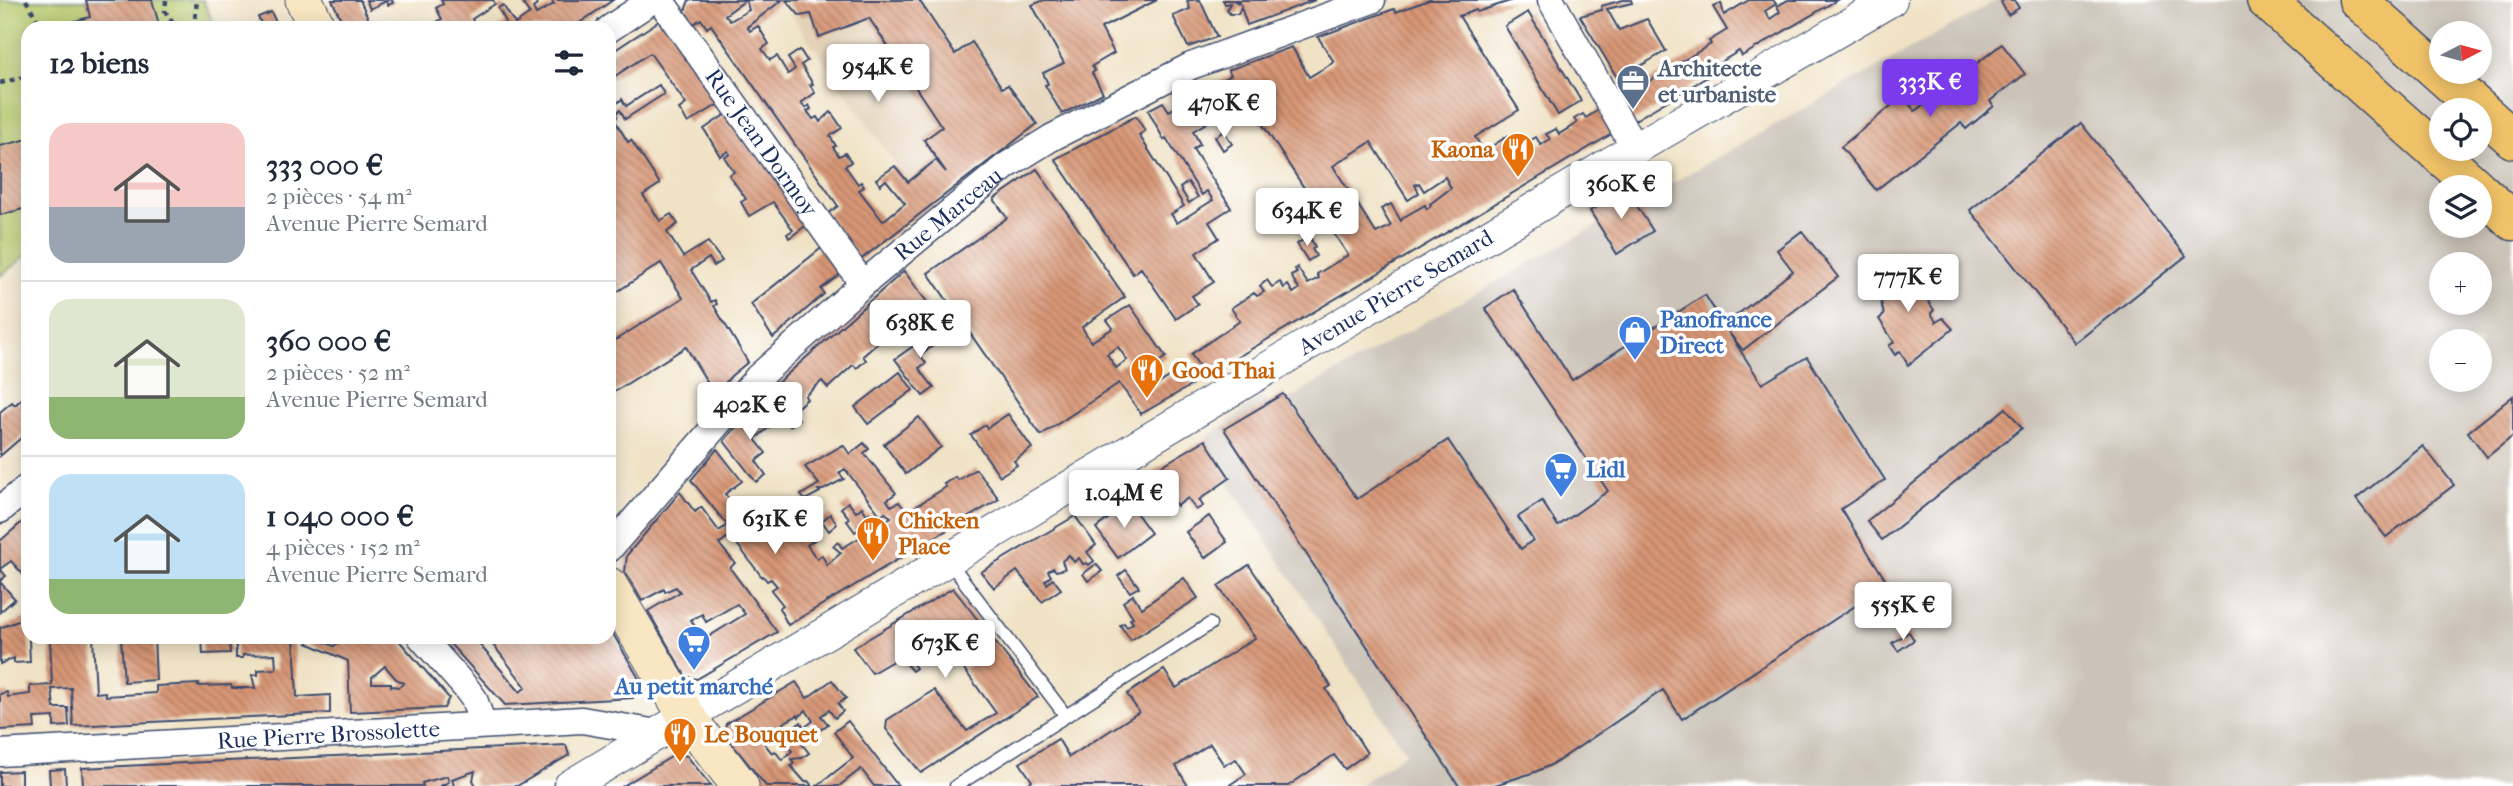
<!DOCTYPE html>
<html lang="fr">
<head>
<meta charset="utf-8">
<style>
  body { margin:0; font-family:"IM FELL French Canon",serif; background:#f6f6f7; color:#1f2937; height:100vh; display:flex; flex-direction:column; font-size:26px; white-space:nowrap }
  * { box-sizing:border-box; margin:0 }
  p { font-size:23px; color:#747a83 }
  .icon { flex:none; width:38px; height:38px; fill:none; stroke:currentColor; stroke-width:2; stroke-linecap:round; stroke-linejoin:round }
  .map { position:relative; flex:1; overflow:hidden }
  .sheet { position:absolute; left:21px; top:21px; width:595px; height:623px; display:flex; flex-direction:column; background:#fff; border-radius:21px; box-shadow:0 4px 18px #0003 }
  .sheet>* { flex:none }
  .needle { width:46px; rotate:84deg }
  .fabs { position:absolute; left:2429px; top:21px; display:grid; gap:14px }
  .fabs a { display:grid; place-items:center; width:63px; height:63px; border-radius:50%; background:#fff; box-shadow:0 4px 18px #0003; font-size:35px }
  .price { position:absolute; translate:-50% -60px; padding:0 16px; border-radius:7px; background:#fff; color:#222; font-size:23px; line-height:46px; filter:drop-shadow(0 2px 4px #0008) }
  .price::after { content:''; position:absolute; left:50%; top:42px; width:21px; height:16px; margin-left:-10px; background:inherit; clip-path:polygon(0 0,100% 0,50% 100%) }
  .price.selected { background:#7c3aed; color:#fff }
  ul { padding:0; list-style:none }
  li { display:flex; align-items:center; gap:21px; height:175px; padding:0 28px }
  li+li { border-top:2px solid #e0e1e3 }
  li span { display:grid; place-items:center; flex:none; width:196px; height:140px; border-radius:21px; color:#555 }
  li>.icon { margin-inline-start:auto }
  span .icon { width:84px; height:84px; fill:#fffc; stroke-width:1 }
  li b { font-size:30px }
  h2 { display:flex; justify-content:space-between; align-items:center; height:84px; padding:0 28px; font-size:30px }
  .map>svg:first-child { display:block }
  .built { fill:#e3d1b6 }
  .railway { fill:#cbc3b8; fill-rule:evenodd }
  .green { fill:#b5c669; stroke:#687a64; stroke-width:2 }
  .building { fill:url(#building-back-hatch); fill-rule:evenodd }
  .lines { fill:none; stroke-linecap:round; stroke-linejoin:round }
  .service-casing { stroke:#3b4a6d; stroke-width:15 }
  .minor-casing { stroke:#3b4a6d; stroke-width:29 }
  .tertiary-casing { stroke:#3b4a6d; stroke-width:34 }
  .secondary-casing { stroke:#3b4a6d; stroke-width:39 }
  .trunk-casing { stroke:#3b4a6d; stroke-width:41 }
  .path { stroke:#3b4a6d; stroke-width:4.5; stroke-dasharray:5 5; stroke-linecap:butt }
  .service { stroke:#fff; stroke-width:12 }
  .minor { stroke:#fff; stroke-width:26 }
  .tertiary { stroke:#fff; stroke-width:32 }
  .secondary { stroke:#f9e7c3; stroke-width:37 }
  .trunk { stroke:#f1c369; stroke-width:38 }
  .labels { text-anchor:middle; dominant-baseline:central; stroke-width:7; stroke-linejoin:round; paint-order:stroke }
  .service-label { font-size:23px; font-weight:bold; fill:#4e5e75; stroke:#fff; text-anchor:start }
  .street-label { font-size:23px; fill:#1b2f5e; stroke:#fff }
  .food-label { font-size:23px; font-weight:bold; fill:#c56008; stroke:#fff; text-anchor:start }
  .shop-label { font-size:23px; font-weight:bold; fill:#366cbe; stroke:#fff; text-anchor:start }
</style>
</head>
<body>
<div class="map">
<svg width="2513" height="786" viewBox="0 0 2513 786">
  <defs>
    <pattern id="building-back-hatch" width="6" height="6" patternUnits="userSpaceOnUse" patternTransform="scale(1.75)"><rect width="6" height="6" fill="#d79675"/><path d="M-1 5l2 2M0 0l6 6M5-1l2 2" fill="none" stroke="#ae7b63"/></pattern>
  </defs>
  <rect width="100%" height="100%" fill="#fff"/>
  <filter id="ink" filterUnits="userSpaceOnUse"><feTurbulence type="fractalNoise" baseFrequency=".0143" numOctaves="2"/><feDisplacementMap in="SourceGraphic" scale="14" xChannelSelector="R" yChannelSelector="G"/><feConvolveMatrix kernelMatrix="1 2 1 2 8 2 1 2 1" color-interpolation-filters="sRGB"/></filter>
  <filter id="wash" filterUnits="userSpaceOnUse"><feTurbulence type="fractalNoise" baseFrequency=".00686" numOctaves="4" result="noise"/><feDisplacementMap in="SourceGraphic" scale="28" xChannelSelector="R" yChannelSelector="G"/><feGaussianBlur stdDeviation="1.57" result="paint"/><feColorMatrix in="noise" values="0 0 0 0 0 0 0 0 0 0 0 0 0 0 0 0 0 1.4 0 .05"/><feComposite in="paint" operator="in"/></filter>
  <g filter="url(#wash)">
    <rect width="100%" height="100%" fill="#f0e2c5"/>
    <polygon class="built" points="762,0 1044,0 1032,5 1064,63 1043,73 1048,84 1046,86 1062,114 1037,124 954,185 908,182 784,4 769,12"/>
    <path class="railway" d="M1997,0H2513V786H1358L1406,753L1201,442L1261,398L1274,407ZM2441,33H2480V72H2441ZM2441,110H2480V149H2441ZM2441,187H2480V226H2441ZM2441,264H2480V303H2441ZM2441,341H2480V380H2441Z"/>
    <polygon class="green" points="0,0 203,0 215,28 28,28 28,254 0,276"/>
    <g id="blocks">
      <g class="building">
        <polygon points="86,0 152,0 160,28 68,28 67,23 90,17"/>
        <polygon points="332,0 360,0 369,20 361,24 363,28 345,28"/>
        <polygon points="366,0 392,0 393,3 388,5 386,1 370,9"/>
        <polygon points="441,0 493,0 495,4 472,19 477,28 427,28 442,19 436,8 443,4"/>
        <polygon points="527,0 534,0 537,5 533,8 536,14 554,4 551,0 613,0 572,28 497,28 506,22 498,8 503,5 515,24 530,14 523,4"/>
        <path d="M689,0H782L747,27L750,31L758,26L769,44L762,49L770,60L777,56L788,74L795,69L788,58L800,50L807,61L801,65L813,84L810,85L815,93L801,103L805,108L809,105L811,109L807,111L813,119L817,117L820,122L831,112L842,128L830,136L836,146L833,147L839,156L845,153L851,162L845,166L858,184L861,182L864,187L859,190L883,221L905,203L886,180L880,185L876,179L895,166L908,182L936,160L946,172L924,140L942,127L869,18L819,37L811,14L800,16L786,0H919L955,54L972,42L1002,88L1008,85L1037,124L860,260L827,214L838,206L711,25L707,28L701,19L693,24L685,11ZM746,0L749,10L730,21L725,15Z"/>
        <polygon points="1044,0 1157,0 1101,28 1114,53 1092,66 1095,71 1092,73 1103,93 1062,114 1045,85 1048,84 1043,73 1064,63 1032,5"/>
        <polygon points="1190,0 1200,0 1217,37 1188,47 1173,16 1190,9 1187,1"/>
        <polygon points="1223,0 1237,0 1235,1 1240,4 1238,0 1315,0 1247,25 1241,7 1238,14 1230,14 1227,10 1230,3 1225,4"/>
        <path d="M1429,0H1513L1477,12L1476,10L1459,16L1519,110L1475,137L1484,151L1508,136L1516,149L1536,137L1541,145L1550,139L1546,134L1556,129L1559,134L1577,123L1574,119L1583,114L1586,118L1600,109L1615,132L1206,376L1191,354L1240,321L1231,308L1254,293L1257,296L1264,292L1260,286L1267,280L1272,287L1280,282L1284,288L1288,285L1293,293L1299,289L1291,276L1297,273L1295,269L1297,267L1308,284L1319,278L1317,274L1348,255L1257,116L1251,120L1247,114L1250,112L1246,107L1249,104L1246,99L1193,131L1200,144L1193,149L1231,208L1209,222L1219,238L1196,253L1214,282L1192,296L1198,304L1176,319L1141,268L1133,274L1055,159L1136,116L1145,131L1139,135L1184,206L1171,214L1177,223L1213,200L1207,191L1202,195L1166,138L1164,140L1148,110L1163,102L1169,111L1231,75L1228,70L1292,47L1309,77L1334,62L1318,37L1394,9L1396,12ZM1371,142L1408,200L1419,193L1415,185L1419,183L1424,191L1445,177L1451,188L1430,204L1431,206L1427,209L1425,205L1404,217L1401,221L1391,204L1381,209L1391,226L1376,233L1333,166Z"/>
        <polygon points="1623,0 1631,0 1632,3 1607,9 1619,30 1647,19 1666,51 1618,79 1580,16 1602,10 1601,6"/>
        <polygon points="1749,0 1773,0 1776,4 1765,11 1770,19 1780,12 1777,6 1788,0 1837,0 1742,56 1739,51 1721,62 1724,67 1630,123 1612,94 1636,81 1639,87 1711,44 1709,41 1727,30 1713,7 1721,3 1724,15"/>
        <polygon points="2004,0 2014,0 2019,8 2008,15 2001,2"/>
        <polygon points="271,12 279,28 263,28 258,17"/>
        <polygon points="1528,12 1581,101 1558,115 1505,26"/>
        <polygon points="662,19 722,102 688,123 679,109 686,104 650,53 609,80 609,54"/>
        <polygon points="2002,44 2025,74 1990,101 1994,106 1966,129 1961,123 1876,190 1841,147 1903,96 1915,111"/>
        <polygon points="659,85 664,94 625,119 620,110 616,113 617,117 614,119 628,142 631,140 660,184 643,195 660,221 671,214 678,224 667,232 683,257 708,242 722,261 714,266 709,258 691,270 711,302 715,300 717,304 714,306 748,362 731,376 715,395 686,347 609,395 609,344 683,298 661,263 609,297 609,110 622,99 626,106"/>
        <polygon points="729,112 808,224 789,238 787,234 793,230 773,202 749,216 741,202 746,199 729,175 734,172 724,157 730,154 728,151 720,156 704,129"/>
        <polygon points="2081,123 2186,256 2075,343 1970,210"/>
        <polygon points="1224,131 1232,144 1223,150 1215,137"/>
        <polygon points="28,139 28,224 27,224 23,209 0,215 0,146"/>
        <path d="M1037,169L1125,297L1082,327L1091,342L1113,328L1107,320L1130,305L1166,357L1138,376L1148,391L1181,369L1192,385L1141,414L1119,383L1041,435L928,273L1007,218L994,199ZM1118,347L1127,360L1116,368L1107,354Z"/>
        <polygon points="1188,182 1198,197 1189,203 1180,188"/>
        <polygon points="1626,189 1653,231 1617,254 1590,211"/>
        <polygon points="1802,231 1838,277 1743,350 1727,330 1762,384 1807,357 1885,480 1841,509 1888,584 1881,589 1885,594 1879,598 1875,593 1682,719 1663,690 1555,763 1535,772 1492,786 1459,786 1224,429 1283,394 1357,499 1448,440 1521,549 1533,540 1518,517 1542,501 1558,526 1608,491 1485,308 1513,289 1572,380 1705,295 1724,325 1793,271 1777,250"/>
        <polygon points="1309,236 1315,247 1312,249 1316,256 1308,261 1297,244"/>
        <polygon points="824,246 843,272 821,289 824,294 773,338 751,304"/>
        <polygon points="1900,259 1934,310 1931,313 1936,322 1943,318 1953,329 1908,365 1900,351 1895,355 1889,346 1894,342 1879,319 1884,315 1878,288 1882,270 1887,261 1890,265"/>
        <polygon points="904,271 927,302 906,316 905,321 898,322 878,336 881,340 863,356 866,360 857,368 853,365 828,388 822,381 805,396 807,399 793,411 799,419 790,426 765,394"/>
        <polygon points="943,325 950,334 920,355 926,363 919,368 934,388 923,396 895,359"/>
        <polygon points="900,372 913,390 868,424 855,407"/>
        <polygon points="28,393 28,432 0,456 0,412 12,402 15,405"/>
        <polygon points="2513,396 2513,436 2487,457 2468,432"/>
        <polygon points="756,404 772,425 755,439 766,453 756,461 766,475 756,482 724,441"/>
        <polygon points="2006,408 2022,428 1882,540 1867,521"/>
        <polygon points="1008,414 1032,448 1014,461 1017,465 1000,476 971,435 985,425 987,428"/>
        <polygon points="919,417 941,447 906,474 884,444"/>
        <polygon points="1205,440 1230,478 1199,500 1203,506 1196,510 1188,498 1177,506 1153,471"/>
        <path d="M864,443L869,449L864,453L896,493L887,500L891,506L899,502L907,512L946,487L944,484L955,477L958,480L976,469L999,499L788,625L779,608L783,605L771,590L777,586L771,579L767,581L763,576L762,577L737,544L741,541L733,533L719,544L735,563L730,568L777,632L697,679L686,677L648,611L680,592L676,587L665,592L664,589L642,601L625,572L627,555L680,492L695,512L701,507L719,531L727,525L691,480L717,449L742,481L725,494L759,537L784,517L783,515L793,507L817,538L807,545L817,559L822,555L827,565L841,553L833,546L838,542L842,548L871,531L866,525L855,532L847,521L850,519L841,508L848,502L856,512L862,507L867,515L869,513L878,527L891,517L885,513L881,516L845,469L839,473L844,479L823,490H818L820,492L805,500L801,495L819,484L805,467L843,445L850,454ZM737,604L745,614L703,640L691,620L702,614L706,622Z"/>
        <polygon points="2423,446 2454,485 2386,537 2356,499"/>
        <polygon points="1129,503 1151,533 1118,558 1096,528"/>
        <polygon points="830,514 837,524 829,531 822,521"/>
        <polygon points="1075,516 1096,545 1087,552 1094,561 1089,565 1087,563 1083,564 1079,558 1074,562 1069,555 1062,561 1065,569 1056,571 1053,568 1048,571 1051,576 1045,581 1047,584 1053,579 1061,589 1042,602 1017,571 994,588 981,572"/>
        <polygon points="1209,516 1227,542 1205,558 1186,532"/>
        <polygon points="28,517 28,580 11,561 0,569 6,576 0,581 0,541"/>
        <polygon points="1096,564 1102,571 1088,581 1083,574"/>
        <polygon points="1249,565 1331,686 1326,689 1367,753 1345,769 1334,755 1288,786 1228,786 1246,774 1236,759 1224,765 1210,744 1176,766 1188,786 1024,786 1032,781 1020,763 1058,739 1069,757 1139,712 1127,694 1164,670 1176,688 1255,638 1218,586"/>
        <polygon points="1126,570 1139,587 1130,592 1118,576"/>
        <polygon points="1184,578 1198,598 1131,640 1120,625 1124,623 1127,627 1133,623 1130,619 1133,617 1123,602 1133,595 1142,608"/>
        <polygon points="0,582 15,599 0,612"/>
        <polygon points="953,588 1038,697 921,773 886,729 887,720 934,690 967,731 996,713 964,669 986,652 964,624 940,642 930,646 925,639 915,644 917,648 910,652 913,656 909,659 916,668 912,671 903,661 908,657 905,654 872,673 853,648"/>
        <polygon points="28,617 30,662 14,663 14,658 0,664 0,628"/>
        <path d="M609,627L641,682L633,698L505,705L444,637H609ZM487,637L526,687L520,692L479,644Z"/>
        <polygon points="1909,632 1914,640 1898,651 1892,643"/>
        <polygon points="50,637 93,637 96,693 105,692 106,696 156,693 156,686 199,684 198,686 231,685 232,688 255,688 252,675 258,675 258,670 276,669 275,654 243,655 243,658 236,658 236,637 294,637 297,697 330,695 330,713 73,726 71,688 52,689 54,708 68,708 69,726 54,727 54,717 34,718 35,728 0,730 0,694 7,692 8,697 30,694 30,686 52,685"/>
        <polygon points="121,637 154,637 156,680 124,682"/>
        <polygon points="202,637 229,637 230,653 203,654"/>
        <path d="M314,637L334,646L345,637H396L449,698L444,708L350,712L348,661L307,643ZM385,666L396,679L404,683L399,687L391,686V683H372V677Z"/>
        <path d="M832,680L846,698L838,704L843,711L835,718L829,710L821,716L828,724L802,744L809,753L802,758L791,759L794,763L791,766L805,782L808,781L812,786H766L724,734L726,724L796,682L807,698ZM806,710L813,721L804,728L801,722L796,726L799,732L793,736L783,723L798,715L799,717ZM778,733L792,751L782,760L775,751L772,753L763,742Z"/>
        <polygon points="848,721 898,786 874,786 861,769 839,786 817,786 853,758 834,732"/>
        <polygon points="566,745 569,755 517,786 476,786 473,780 475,771 452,779 454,786 440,786 449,782 447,776 422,783 423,786 83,786 82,768"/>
        <polygon points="676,754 687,756 711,786 623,786"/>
        <polygon points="65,769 66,786 50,786 49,770"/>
        <polygon points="21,771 21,786 0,786 0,772"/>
      </g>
    </g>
  </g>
  <g filter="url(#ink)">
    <use href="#blocks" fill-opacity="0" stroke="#3b4a6d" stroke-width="2"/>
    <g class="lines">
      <defs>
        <g id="service">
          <polyline points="948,560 1066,716"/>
          <polyline points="956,786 1210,624"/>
        </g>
        <g id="minor">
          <path id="s1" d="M660,0L863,284"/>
          <polyline points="1551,0 1635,149"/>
          <polyline points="609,29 652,0"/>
          <polyline points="0,510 28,487"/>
          <path id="s2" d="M609,549L758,377L863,284L1006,166L1051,138L1191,66L1372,0"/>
          <polyline points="421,637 466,688 474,699 483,725"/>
          <path id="s3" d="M0,753L582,720L657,733"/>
        </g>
        <g id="tertiary">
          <path id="s4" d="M570,786L1614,161L1891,0"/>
        </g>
        <g id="secondary">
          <polyline points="304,0 317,28"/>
          <polyline points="609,586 687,717 740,786"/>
        </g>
        <g id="trunk">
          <polyline points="2266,0 2476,187"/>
          <polyline points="2358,0 2513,139"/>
          <polyline points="2480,191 2513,221"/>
        </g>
      </defs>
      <use href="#service" class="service-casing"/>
      <use href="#minor" class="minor-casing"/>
      <use href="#tertiary" class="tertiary-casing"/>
      <use href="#secondary" class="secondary-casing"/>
      <use href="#trunk" class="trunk-casing"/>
      <g class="path">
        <polyline points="26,0 42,28"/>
        <polyline points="166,0 165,11 177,28"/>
        <polyline points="194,28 197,0"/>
        <polyline points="0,83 28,76"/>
      </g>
      <use href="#service" class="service"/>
      <use href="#minor" class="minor"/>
      <use href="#tertiary" class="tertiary"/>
      <use href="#secondary" class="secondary"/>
      <use href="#trunk" class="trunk"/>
    </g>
  </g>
  <defs>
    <symbol id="office-pin" viewBox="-11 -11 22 30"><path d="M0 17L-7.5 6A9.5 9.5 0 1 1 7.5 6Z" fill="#5c6f8a" stroke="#fff"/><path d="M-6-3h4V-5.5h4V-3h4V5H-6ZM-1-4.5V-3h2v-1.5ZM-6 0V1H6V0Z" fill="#fff"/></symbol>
    <symbol id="restaurant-pin" viewBox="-11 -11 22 30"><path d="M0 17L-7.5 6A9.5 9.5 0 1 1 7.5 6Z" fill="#e8710a" stroke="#fff"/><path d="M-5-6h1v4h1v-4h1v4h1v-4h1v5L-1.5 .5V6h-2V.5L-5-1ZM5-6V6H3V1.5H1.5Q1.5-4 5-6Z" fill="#fff"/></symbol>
    <symbol id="shop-pin" viewBox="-11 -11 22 30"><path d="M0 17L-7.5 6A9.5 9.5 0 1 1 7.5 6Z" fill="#3f7fe0" stroke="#fff"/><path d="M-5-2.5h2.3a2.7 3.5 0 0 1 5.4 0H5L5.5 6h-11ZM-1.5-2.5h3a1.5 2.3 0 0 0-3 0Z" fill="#fff"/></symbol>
    <symbol id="supermarket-pin" viewBox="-11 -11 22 30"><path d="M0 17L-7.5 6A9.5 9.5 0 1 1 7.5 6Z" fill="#3f7fe0" stroke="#fff"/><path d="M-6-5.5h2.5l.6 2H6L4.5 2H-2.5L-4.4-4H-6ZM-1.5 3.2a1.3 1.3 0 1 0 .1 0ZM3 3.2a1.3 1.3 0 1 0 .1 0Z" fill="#fff"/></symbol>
  </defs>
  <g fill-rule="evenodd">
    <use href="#office-pin" x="1614" y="62" width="38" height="52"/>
    <use href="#restaurant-pin" x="1499" y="130" width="38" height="52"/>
    <use href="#shop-pin" x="1616" y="313" width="38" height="52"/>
    <use href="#restaurant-pin" x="1128" y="351" width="38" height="52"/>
    <use href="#supermarket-pin" x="1542" y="450" width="38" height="52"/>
    <use href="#restaurant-pin" x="854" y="514" width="38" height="52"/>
    <use href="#supermarket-pin" x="675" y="623" width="38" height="52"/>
    <use href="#restaurant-pin" x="661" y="715" width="38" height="52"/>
  </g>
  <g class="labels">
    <g class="service-label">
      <text x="1658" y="68">Architecte<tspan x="1658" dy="26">et urbaniste</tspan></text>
    </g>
    <g class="street-label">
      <text stroke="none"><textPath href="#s1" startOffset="175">Rue Jean Dormoy</textPath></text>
      <text stroke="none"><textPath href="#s2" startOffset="478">Rue Marceau</textPath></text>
      <text stroke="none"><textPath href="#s4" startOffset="962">Avenue Pierre Semard</textPath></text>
      <text stroke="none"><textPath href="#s3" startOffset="329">Rue Pierre Brossolette</textPath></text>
    </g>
    <g class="food-label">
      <text x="1494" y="149" text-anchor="end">Kaona</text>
      <text x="1172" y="370">Good Thai</text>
      <text x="898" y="520">Chicken<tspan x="898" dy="26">Place</tspan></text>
      <text x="704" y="734">Le Bouquet</text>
    </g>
    <g class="shop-label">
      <text x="1660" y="319">Panofrance<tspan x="1660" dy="26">Direct</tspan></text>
      <text x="1586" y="469">Lidl</text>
      <text x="694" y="686" text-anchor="middle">Au petit marché</text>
    </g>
  </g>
</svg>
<div class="fabs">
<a><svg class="needle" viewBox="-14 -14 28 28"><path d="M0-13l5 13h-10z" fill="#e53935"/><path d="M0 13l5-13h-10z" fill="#747a83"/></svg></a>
<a><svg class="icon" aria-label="locate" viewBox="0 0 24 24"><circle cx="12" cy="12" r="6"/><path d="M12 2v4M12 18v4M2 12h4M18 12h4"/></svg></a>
<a><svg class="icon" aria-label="layers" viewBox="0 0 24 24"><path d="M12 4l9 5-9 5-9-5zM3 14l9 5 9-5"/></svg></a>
<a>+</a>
<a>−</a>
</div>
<b class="price" style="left:878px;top:104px">954K €</b>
<b class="price selected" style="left:1930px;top:119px">333K €</b>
<b class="price" style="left:1224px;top:140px">470K €</b>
<b class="price" style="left:1621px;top:221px">360K €</b>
<b class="price" style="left:1307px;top:248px">634K €</b>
<b class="price" style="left:1908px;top:314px">777K €</b>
<b class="price" style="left:920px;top:360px">638K €</b>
<b class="price" style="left:750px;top:442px">402K €</b>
<b class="price" style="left:1124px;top:530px">1.04M €</b>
<b class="price" style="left:775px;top:556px">631K €</b>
<b class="price" style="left:1903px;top:642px">555K €</b>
<b class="price" style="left:945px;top:680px">673K €</b>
<section class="sheet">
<h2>12 biens<svg class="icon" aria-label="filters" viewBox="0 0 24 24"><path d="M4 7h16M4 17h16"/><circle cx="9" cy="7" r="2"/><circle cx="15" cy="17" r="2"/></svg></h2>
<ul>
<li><span style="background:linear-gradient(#f6c9c9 60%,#9aa5b1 0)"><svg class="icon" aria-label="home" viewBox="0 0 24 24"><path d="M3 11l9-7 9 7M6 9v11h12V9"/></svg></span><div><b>333 000 €</b><p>2 pièces · 54 m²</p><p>Avenue Pierre Semard</p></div></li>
<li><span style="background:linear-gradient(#dfe7d0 70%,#8fb573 0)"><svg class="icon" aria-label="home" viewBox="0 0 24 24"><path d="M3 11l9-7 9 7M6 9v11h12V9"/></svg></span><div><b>360 000 €</b><p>2 pièces · 52 m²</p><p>Avenue Pierre Semard</p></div></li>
<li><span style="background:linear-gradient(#bfe0f5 75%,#8fb573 0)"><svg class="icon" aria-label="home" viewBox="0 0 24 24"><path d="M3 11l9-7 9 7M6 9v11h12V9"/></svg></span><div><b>1 040 000 €</b><p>4 pièces · 152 m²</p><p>Avenue Pierre Semard</p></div></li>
</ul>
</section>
</div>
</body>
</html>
